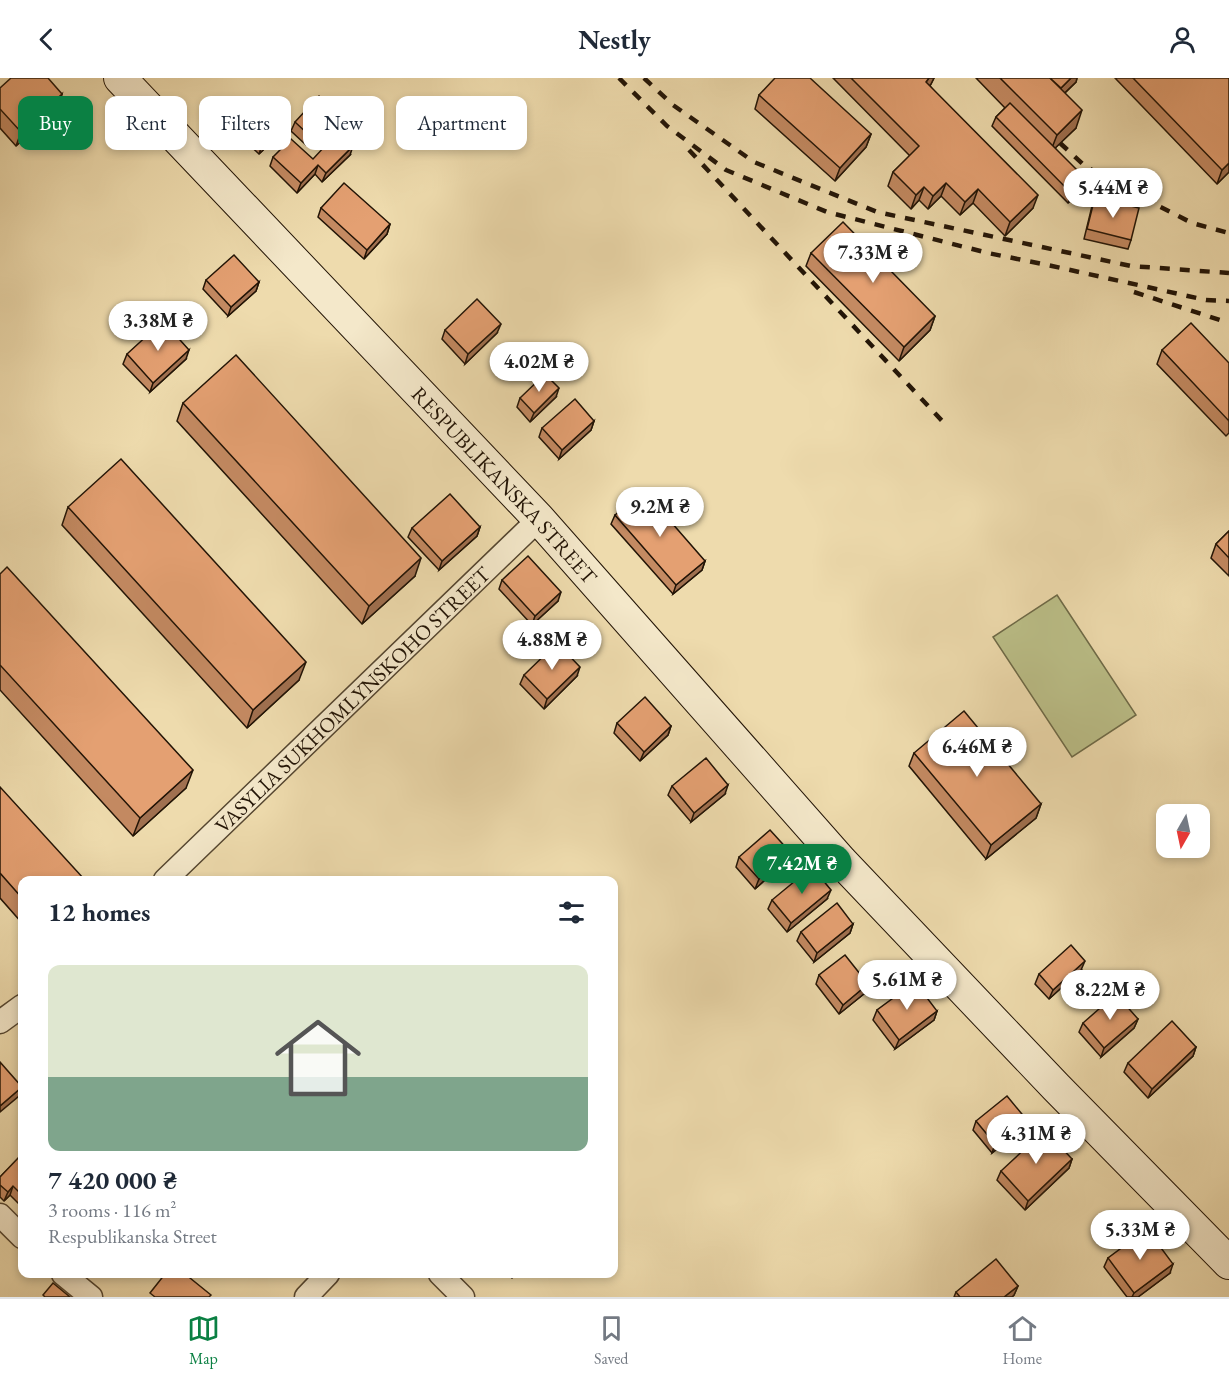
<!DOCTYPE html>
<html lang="en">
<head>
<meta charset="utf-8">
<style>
  body { margin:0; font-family:"EB Garamond",serif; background:#f2f2f3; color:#1f2937; height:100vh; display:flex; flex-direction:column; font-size:22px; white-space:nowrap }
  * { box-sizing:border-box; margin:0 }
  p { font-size:20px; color:#747a83 }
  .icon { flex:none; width:33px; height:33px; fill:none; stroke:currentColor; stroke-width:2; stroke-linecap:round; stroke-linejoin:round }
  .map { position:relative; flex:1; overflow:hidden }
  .panel { position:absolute; left:18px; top:798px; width:600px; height:402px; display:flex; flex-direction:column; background:#fff; border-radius:12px; box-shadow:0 3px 9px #0003 }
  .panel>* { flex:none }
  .hud { position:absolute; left:18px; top:18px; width:600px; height:54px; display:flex; gap:12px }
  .needle { width:39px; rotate:189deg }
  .buttons { position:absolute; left:1156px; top:726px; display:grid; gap:12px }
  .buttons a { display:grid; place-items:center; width:54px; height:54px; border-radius:12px; background:#fff; box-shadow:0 3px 9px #0003; font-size:30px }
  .price { position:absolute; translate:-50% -51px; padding:0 14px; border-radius:21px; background:#fff; color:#222; font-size:20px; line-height:39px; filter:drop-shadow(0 2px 3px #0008) }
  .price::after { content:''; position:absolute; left:50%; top:36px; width:18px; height:14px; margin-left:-9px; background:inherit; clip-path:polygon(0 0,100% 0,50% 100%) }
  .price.on { background:#0b8043; color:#fff }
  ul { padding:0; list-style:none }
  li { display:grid; align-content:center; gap:12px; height:318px; padding:0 30px }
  li span { display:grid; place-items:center; height:186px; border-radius:12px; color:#555 }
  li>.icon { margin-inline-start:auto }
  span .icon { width:108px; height:108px; fill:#fffc; stroke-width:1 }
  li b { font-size:26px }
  h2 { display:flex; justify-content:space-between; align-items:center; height:72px; padding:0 30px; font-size:26px }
  .chip { padding:0 21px; border-radius:12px; background:#fff; box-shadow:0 3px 9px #0003; font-size:21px; line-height:54px }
  .chip.on { background:#0b8043; color:#fff }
  header { display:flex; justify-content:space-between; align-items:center; height:78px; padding:0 30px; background:#fff; font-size:27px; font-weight:700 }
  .dock { display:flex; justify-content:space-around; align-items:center; height:84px; border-top:2px solid #e0e1e3; background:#fff; font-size:16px; color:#747a83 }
  .dock a { display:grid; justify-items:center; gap:3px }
  .dock .on { color:#0b8043 }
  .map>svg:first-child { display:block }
  .green { fill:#bbbf88; stroke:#6e6a47; stroke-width:1.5 }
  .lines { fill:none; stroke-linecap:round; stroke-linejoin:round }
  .minor-casing { stroke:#554630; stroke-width:25 }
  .secondary-casing { stroke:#221406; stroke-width:34 }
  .minor { stroke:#f4e8ca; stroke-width:22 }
  .secondary { stroke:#f4e8ca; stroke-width:32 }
  .rail { stroke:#221406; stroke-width:4.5; stroke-dasharray:10 10; stroke-linecap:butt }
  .wall { fill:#c48a62; stroke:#221406; stroke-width:1.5 }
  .shaded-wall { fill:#a07050; stroke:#221406; stroke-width:1.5 }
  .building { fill:#e4a072; stroke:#221406; stroke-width:1.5 }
  .labels { text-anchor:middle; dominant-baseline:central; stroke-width:4.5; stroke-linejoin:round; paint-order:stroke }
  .street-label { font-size:21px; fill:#221406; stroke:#f4e8ca }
</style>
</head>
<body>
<header><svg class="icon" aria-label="back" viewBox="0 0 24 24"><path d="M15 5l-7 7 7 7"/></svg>Nestly<svg class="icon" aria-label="person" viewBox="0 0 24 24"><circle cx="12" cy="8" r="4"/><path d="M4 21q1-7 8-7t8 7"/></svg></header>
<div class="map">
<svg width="1229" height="1219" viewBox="0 0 1229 1219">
  <rect width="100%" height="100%" fill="#eedbad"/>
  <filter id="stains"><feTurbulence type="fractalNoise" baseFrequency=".00333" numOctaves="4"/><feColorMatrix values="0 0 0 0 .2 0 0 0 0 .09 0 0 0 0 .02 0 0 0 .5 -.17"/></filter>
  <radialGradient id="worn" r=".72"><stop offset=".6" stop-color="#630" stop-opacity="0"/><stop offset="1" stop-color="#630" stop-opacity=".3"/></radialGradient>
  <polygon class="green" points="1057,517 1136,637 1072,679 993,559"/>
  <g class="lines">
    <defs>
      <g id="minor">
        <path id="s1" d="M165,802L539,441"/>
        <polyline points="0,944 22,928"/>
        <polyline points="0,1137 22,1159"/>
        <polyline points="63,1196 91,1219"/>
        <polyline points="440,1196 463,1219"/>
        <polyline points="306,1219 328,1196"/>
      </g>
      <g id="secondary">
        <path id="s2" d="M120,0L539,441L841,783L1056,1009L1229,1185"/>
      </g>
    </defs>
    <use href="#minor" class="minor-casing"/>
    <use href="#secondary" class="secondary-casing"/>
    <use href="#minor" class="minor"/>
    <use href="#secondary" class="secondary"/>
    <g class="rail">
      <polyline points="619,0 667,48 726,92 827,134 988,175 1052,188 1206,222 1229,223"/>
      <polyline points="644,0 673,27 754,84 877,134 1131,188 1229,195"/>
      <polyline points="1060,65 1085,88 1127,112 1192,145 1229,155"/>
      <polyline points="689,72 945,346"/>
      <polyline points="1134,214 1229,245"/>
    </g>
  </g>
  <g class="wall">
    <polygon points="833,0 934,0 930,8 1033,130 1005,158 973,125 960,137 941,118 928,131 919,122 911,131 888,108 893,94 910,78"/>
    <polygon points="976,0 1077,0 1076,4 1065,15 1076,50 1055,70 1083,111 1068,125 992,48 996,39 1005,30"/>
    <polygon points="1115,0 1229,0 1229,94 1217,106"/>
    <polygon points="0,10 62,16 58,29 16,68 0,50"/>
    <polygon points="759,17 871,56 866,69 835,103 755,31"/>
    <polygon points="333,32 330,41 306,67 291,53 295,44"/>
    <polygon points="285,44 282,54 259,76 241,59 245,50"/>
    <polygon points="350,77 322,104 315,96 297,115 270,88 273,79 313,81"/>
    <polygon points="1095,119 1131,162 1128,171 1084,161 1092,128"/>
    <polygon points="321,130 390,146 387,156 364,181 318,139"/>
    <polygon points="811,175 935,238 930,252 899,283 806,188"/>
    <polygon points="206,202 259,204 256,213 228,238 203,211"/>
    <polygon points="445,252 497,255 465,286 442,261"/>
    <polygon points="1162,272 1229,285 1229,355 1226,358 1157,286"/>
    <polygon points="127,276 186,281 150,314 123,286"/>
    <polygon points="556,319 530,344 517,329 520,320"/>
    <polygon points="183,325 415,498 362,546 177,343"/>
    <polygon points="594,343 591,352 559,381 539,359 542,350"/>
    <polygon points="68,429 299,602 247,650 62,447"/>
    <polygon points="615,437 705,483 702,492 673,516 611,446"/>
    <polygon points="480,449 477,458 439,492 408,459 412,450"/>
    <polygon points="1229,453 1229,498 1211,480 1216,466"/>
    <polygon points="0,496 186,710 133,758 0,612"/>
    <polygon points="502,502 558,523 532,547 499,511"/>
    <polygon points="524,597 577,598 544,631 520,606"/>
    <polygon points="617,645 671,648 668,657 640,683 614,655"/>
    <polygon points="914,675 1041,726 1036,740 986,781 909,688"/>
    <polygon points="672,708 725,716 691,744 668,717"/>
    <polygon points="0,709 22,802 22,845 0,820"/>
    <polygon points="739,779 786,783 755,811 736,789"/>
    <polygon points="827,821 787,854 768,831 772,822"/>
    <polygon points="853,846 850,855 814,884 797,863 801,854"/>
    <polygon points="1081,892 1049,921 1035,906 1039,896"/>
    <polygon points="819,897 865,915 839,936 816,906"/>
    <polygon points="877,932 937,933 934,942 895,971 873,942"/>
    <polygon points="1138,941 1134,950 1101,979 1079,954 1083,945"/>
    <polygon points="1196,969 1193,978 1148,1020 1124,994 1128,985"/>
    <polygon points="976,1043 1023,1050 992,1075 973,1052"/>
    <polygon points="22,1076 22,1129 10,1117 4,1123 0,1119 0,1099"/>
    <polygon points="1072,1081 1069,1090 1025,1132 997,1102 1001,1093"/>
    <polygon points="1108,1180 1170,1195 1138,1219 1127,1219 1104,1189"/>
    <polygon points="507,1196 516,1196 512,1200"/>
    <polygon points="1018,1208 1014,1217 1012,1219 954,1219 956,1214"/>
  </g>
  <g class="shaded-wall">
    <polygon points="929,0 934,0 931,6 921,17 926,4"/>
    <polygon points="1071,0 1077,0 1076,4 1053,26 1058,13"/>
    <polygon points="62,16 58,29 16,68 21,54"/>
    <polygon points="333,32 330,41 306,67 309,57"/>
    <polygon points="1082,32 1076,50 1050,75 1057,57"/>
    <polygon points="285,44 282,54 259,76 262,67"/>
    <polygon points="871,56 866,69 835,103 840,90"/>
    <polygon points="353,68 350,77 322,104 326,95"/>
    <polygon points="1229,85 1229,94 1217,106 1222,92"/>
    <polygon points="318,87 315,96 297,115 301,105"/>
    <polygon points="1086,101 1083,111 1068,125 1072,116"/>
    <polygon points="946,105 941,118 928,131 933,118"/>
    <polygon points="924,109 919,122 911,131 916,117"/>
    <polygon points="978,111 973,125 960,137 965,124"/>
    <polygon points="1038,117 1033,130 1005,158 1010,144"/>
    <polygon points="390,146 387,156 364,181 367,172"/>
    <polygon points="259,204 256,213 228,238 231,229"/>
    <polygon points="935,238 930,252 899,283 904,269"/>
    <polygon points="501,246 497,255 465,286 468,276"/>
    <polygon points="189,272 186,281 150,314 153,305"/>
    <polygon points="559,310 556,319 530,344 534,335"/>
    <polygon points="594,343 591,352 559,381 562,372"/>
    <polygon points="480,449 477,458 439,492 442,483"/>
    <polygon points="421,480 415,498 362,546 369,528"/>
    <polygon points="705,483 702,492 673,516 676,507"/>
    <polygon points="561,514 558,523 532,547 535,538"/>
    <polygon points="306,584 299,602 247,650 253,632"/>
    <polygon points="580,589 577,598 544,631 547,621"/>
    <polygon points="671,648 668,657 640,683 644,674"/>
    <polygon points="193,692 186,710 133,758 140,740"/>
    <polygon points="728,707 725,716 691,744 694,735"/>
    <polygon points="1041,726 1036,740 986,781 991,767"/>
    <polygon points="790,774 786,783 755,811 759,801"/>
    <polygon points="831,812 827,821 787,854 791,845"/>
    <polygon points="853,846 850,855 814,884 817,875"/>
    <polygon points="1085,883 1081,892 1049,921 1053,912"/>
    <polygon points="868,906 865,915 839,936 843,927"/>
    <polygon points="937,933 934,942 895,971 899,962"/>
    <polygon points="1138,941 1134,950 1101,979 1104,970"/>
    <polygon points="1196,969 1193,978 1148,1020 1152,1011"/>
    <polygon points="22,1009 19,1018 0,1034 0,1028"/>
    <polygon points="1026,1041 1023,1050 992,1075 995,1066"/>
    <polygon points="1072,1081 1069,1090 1025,1132 1028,1123"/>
    <polygon points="13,1108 10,1117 4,1123 8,1114"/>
    <polygon points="1173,1186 1170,1195 1138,1219 1132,1219 1134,1215"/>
    <polygon points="1018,1208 1014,1217 1012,1219 1004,1219"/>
  </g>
  <g class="building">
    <polygon points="11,0 48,0 62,16 21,54 0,31 0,10"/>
    <polygon points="775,0 810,0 871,56 840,90 759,17"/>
    <polygon points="851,0 929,0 926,4 1038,117 1010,144 978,111 965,124 946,105 933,118 924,109 916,117 893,94 919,68"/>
    <polygon points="1000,0 1050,0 1082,32 1057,57"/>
    <polygon points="1050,0 1071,0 1061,10"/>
    <polygon points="1133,0 1229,0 1229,85 1222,92"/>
    <polygon points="319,18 333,32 309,57 295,44"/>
    <polygon points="1010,25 1086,101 1072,116 996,39"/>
    <polygon points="267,27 285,44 262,67 245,50"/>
    <polygon points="339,53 353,68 326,95 318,87 301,105 273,79 291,61 313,81"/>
    <polygon points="344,105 390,146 367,172 321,130"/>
    <polygon points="1095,119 1139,130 1131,162 1087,151"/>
    <polygon points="843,144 935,238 904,269 811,175"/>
    <polygon points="234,177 259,204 231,229 206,202"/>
    <polygon points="477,221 501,246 468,276 445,252"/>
    <polygon points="163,243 189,272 153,305 127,276"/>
    <polygon points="1191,245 1229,285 1229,343 1162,272"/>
    <polygon points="236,277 421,480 369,528 183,325"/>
    <polygon points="545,296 559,310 534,335 520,320"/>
    <polygon points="575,321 594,343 562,372 542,350"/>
    <polygon points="121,381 306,584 253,632 68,429"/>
    <polygon points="644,413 705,483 676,507 615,437"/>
    <polygon points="450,416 480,449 442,483 412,450"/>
    <polygon points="1229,453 1229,480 1216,466"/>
    <polygon points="528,478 561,514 535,538 502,502"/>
    <polygon points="7,489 193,692 140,740 0,587 0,496"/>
    <polygon points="557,565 580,589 547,621 524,597"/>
    <polygon points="645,619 671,648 644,674 617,645"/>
    <polygon points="964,633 1041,726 991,767 914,675"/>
    <polygon points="706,680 728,707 694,735 672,708"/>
    <polygon points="0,709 84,801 82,802 22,802 22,820 0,795"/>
    <polygon points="770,752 790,774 759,801 739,779"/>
    <polygon points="812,789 831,812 791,845 772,822"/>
    <polygon points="837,825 853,846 817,875 801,854"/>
    <polygon points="1071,867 1085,883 1053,912 1039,896"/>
    <polygon points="845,877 868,906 843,927 819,897"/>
    <polygon points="915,904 937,933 899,962 877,932"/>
    <polygon points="1116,916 1138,941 1104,970 1083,945"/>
    <polygon points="1172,943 1196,969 1152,1011 1128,985"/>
    <polygon points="0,984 22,1009 0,1028"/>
    <polygon points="1007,1018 1026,1041 995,1066 976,1043"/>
    <polygon points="1045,1052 1072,1081 1028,1123 1001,1093"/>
    <polygon points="22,1076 22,1117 13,1108 8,1114 0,1107 0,1099"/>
    <polygon points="1147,1151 1173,1186 1134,1215 1108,1180"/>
    <polygon points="996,1181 1018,1208 1004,1219 960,1219 956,1214"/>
    <polygon points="165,1196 185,1196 211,1217 209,1219 155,1219 150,1215"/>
    <polygon points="53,1205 70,1219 45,1219 43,1217"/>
  </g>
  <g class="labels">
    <g class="street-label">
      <text stroke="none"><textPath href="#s2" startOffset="560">RESPUBLIKANSKA STREET</textPath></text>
      <text stroke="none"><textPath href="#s1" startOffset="260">VASYLIA SUKHOMLYNSKOHO STREET</textPath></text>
    </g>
  </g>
  <rect width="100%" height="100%" filter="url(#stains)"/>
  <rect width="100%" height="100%" fill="url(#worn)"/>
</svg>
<div class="buttons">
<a><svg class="needle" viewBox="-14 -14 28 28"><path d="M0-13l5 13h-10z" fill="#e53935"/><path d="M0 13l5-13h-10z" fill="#747a83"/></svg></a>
</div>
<b class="price" style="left:1113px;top:141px">5.44M ₴</b>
<b class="price" style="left:873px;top:206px">7.33M ₴</b>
<b class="price" style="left:158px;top:274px">3.38M ₴</b>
<b class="price" style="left:539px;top:315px">4.02M ₴</b>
<b class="price" style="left:660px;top:460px">9.2M ₴</b>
<b class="price" style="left:552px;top:593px">4.88M ₴</b>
<b class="price" style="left:977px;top:700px">6.46M ₴</b>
<b class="price on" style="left:802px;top:817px">7.42M ₴</b>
<b class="price" style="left:907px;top:933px">5.61M ₴</b>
<b class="price" style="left:1110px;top:943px">8.22M ₴</b>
<b class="price" style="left:1036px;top:1087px">4.31M ₴</b>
<b class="price" style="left:1140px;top:1183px">5.33M ₴</b>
<div class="hud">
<a class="chip on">Buy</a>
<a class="chip">Rent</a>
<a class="chip">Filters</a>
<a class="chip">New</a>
<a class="chip">Apartment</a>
</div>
<section class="panel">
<h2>12 homes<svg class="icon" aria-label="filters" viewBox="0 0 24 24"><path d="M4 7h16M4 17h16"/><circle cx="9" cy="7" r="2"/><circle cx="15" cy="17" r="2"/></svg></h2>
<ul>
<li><span style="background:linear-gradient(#dfe7d0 60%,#7fa58c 0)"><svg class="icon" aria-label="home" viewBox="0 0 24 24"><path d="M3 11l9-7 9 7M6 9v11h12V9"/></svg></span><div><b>7 420 000 ₴</b><p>3 rooms · 116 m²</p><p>Respublikanska Street</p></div></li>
</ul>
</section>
</div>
<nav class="dock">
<a class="on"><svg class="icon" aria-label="map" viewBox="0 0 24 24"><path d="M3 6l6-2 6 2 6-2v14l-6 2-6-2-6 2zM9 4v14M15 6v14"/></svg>Map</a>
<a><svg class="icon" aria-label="saved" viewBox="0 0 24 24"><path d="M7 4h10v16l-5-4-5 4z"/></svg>Saved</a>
<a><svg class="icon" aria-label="home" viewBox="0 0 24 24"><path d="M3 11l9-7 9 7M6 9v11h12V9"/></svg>Home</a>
</nav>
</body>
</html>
